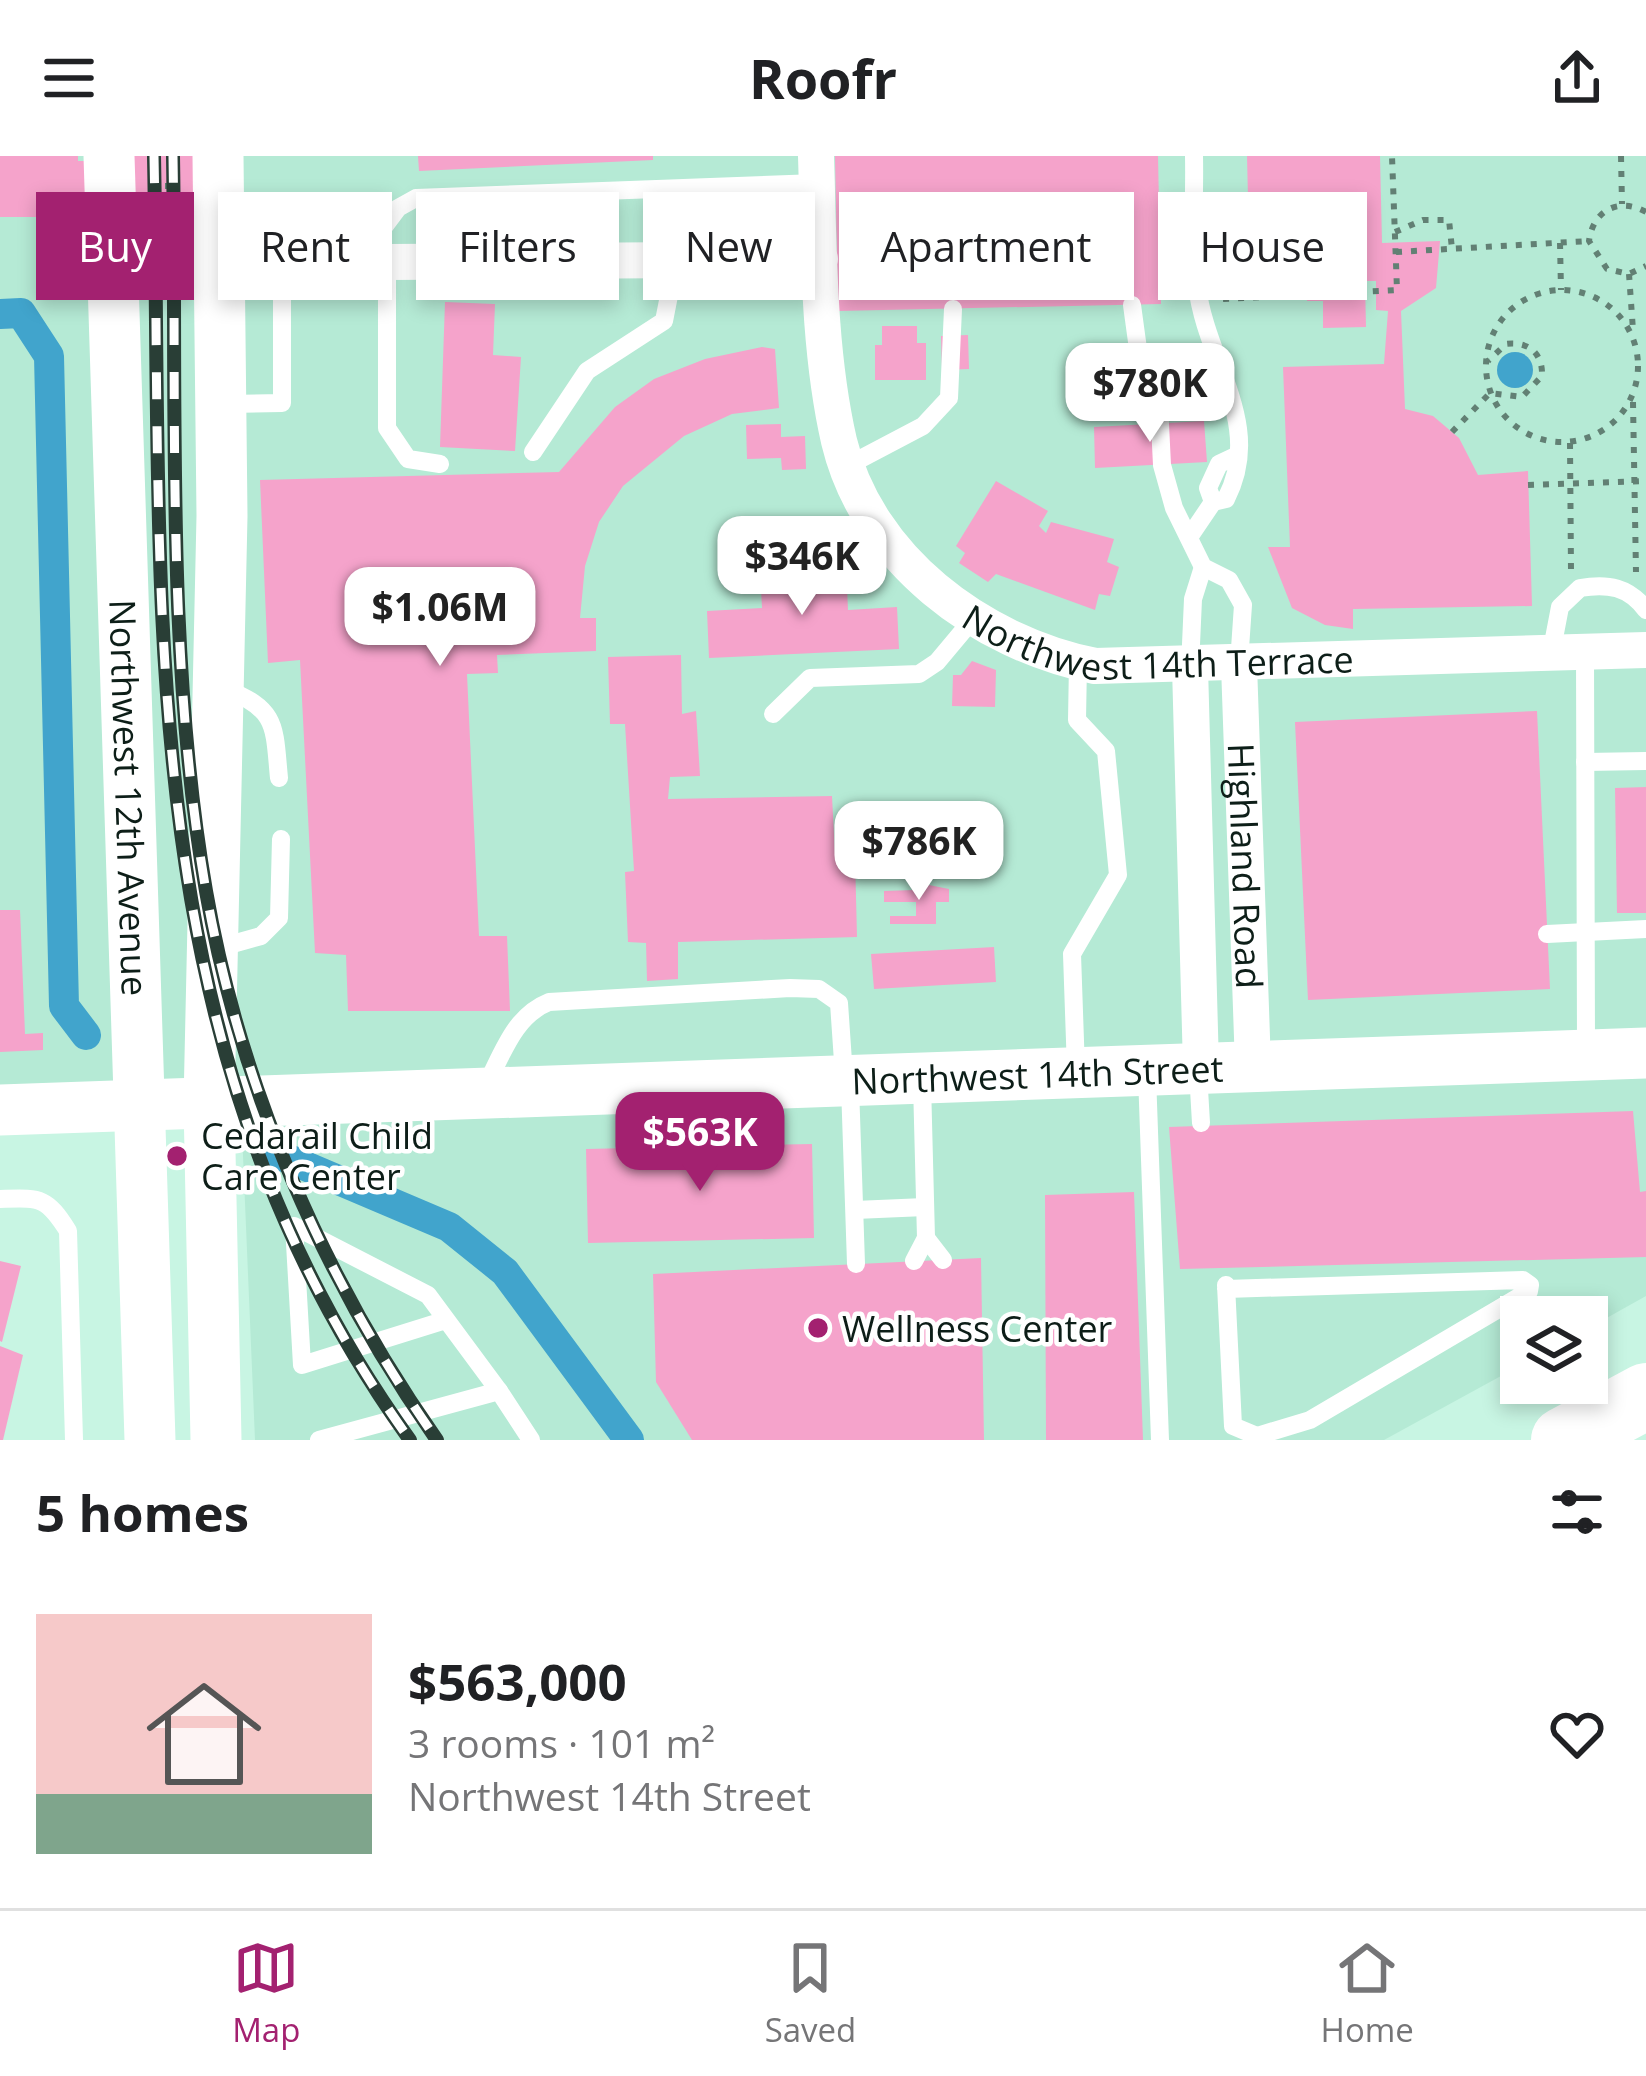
<!DOCTYPE html>
<html lang="en">
<head>
<meta charset="utf-8">
<style>
  body { margin:0; font-family:"Open Sans",sans-serif; background:#f2f2f2; color:#202124; height:100vh; display:flex; flex-direction:column; font-size:45px; white-space:nowrap }
  * { box-sizing:border-box; margin:0 }
  p { font-size:39px; color:#757577 }
  .icon { flex:none; width:66px; height:66px; fill:none; stroke:currentColor; stroke-width:2; stroke-linecap:round; stroke-linejoin:round }
  .map { position:relative; height:1284px; overflow:hidden }
  .panel { display:flex; flex-direction:column; background:#fff; flex:1 }
  .panel>* { flex:none }
  .guide { position:absolute; left:36px; top:36px; width:1575px; height:108px; display:flex; gap:24px }
  .fabs { position:absolute; left:1500px; top:1140px; display:grid; gap:24px }
  .fabs a { display:grid; place-items:center; width:108px; height:108px; border-radius:0px; background:#fff; box-shadow:0 6px 18px #0003; font-size:60px }
  .price { position:absolute; translate:-50% -102px; padding:0 27px; border-radius:24px; background:#fff; color:#222; font-size:39px; line-height:78px; filter:drop-shadow(0 3px 6px #0008) }
  .price::after { content:''; position:absolute; left:50%; top:72px; width:36px; height:27px; margin-left:-18px; background:inherit; clip-path:polygon(0 0,100% 0,50% 100%) }
  .price.on { background:#a32170; color:#fff }
  ul { padding:0; list-style:none }
  li { display:flex; align-items:center; gap:36px; height:300px; padding:0 36px }
  li+li { border-top:3px solid #e0e0e0 }
  li span { display:grid; place-items:center; flex:none; width:336px; height:240px; border-radius:0px; color:#555 }
  li>.icon { margin-inline-start:auto }
  span .icon { width:144px; height:144px; fill:#fffc; stroke-width:1 }
  li b { font-size:51px }
  h2 { display:flex; justify-content:space-between; align-items:center; height:144px; padding:0 36px; font-size:51px }
  .pill { padding:0 42px; border-radius:0px; background:#fff; box-shadow:0 6px 18px #0003; font-size:42px; line-height:108px }
  .pill.on { background:#a32170; color:#fff }
  header { display:flex; justify-content:space-between; align-items:center; height:156px; padding:0 36px; background:#fff; font-size:54px; font-weight:700 }
  .dock { display:flex; justify-content:space-around; align-items:center; height:168px; border-top:3px solid #e0e0e0; background:#fff; font-size:33px; color:#757577 }
  .dock a { display:grid; justify-items:center; gap:6px }
  .dock .on { color:#a32170 }
  .map>svg:first-child { display:block }
  .built { fill:#b5ead5 }
  .water { fill:#41a4cc }
  .lines { fill:none; stroke-linecap:round; stroke-linejoin:round }
  .canal { stroke:#41a4cc; stroke-width:30 }
  .building { fill:#f5a3cb }
  .path { stroke:#628074; stroke-width:6; stroke-dasharray:6 9; stroke-linecap:butt }
  .service { stroke:#fff; stroke-width:18 }
  .minor { stroke:#fff; stroke-width:36 }
  .secondary { stroke:#fff; stroke-width:51 }
  .motorway { stroke:#fff; stroke-width:66 }
  .rail-casing { stroke:#293e36; stroke-width:14 }
  .rail { stroke:#fff; stroke-width:9; stroke-dasharray:27; stroke-linecap:butt }
  .poi-dot { fill:#a32170; stroke:#fff; stroke-width:4.5 }
  .labels { text-anchor:middle; dominant-baseline:central; stroke-width:9; stroke-linejoin:round; paint-order:stroke }
  .street-label { font-size:36px; fill:#0d1e18; stroke:#fff }
  .poi-label { font-size:36px; fill:#0d1e18; stroke:#fff; text-anchor:start }
</style>
</head>
<body>
<header><svg class="icon" aria-label="menu" viewBox="0 0 24 24"><path d="M4 6h16M4 12h16M4 18h16"/></svg>Roofr<svg class="icon" aria-label="share" viewBox="0 0 24 24"><path d="M12 15V3M7 8l5-5 5 5M5 13v7h14v-7"/></svg></header>
<div class="map">
<svg width="1646" height="1284" viewBox="0 0 1646 1284">
  <rect width="100%" height="100%" fill="#c8f5e3"/>
  <polygon class="built" points="0,0 1646,0 1646,1140 1587,1173 1587,1161 1521,1161 1521,1209 1384,1284 255,1284 241,952 0,954"/>
  <circle class="water" cx="1515" cy="214" r="18"/>
  <g class="lines">
    <g class="canal">
      <polyline points="0,158 21,157 49,200 64,850 86,879"/>
      <polyline points="277,998 449,1071 505,1116 629,1284"/>
    </g>
  </g>
  <g class="building">
    <polygon points="0,0 78,0 78,5 86,5 87,42 72,42 72,61 0,61"/>
    <polygon points="121,0 206,0 210,124 122,129"/>
    <polygon points="418,0 653,0 653,4 419,15"/>
    <polygon points="835,0 1158,0 1161,148 838,155"/>
    <polygon points="1247,0 1380,0 1382,87 1440,85 1436,132 1401,155 1405,253 1433,260 1459,282 1478,319 1528,315 1532,450 1353,453 1353,473 1325,469 1292,452 1268,391 1290,391 1283,211 1384,208 1388,155 1376,154 1376,125 1365,125 1366,171 1323,172 1323,145 1307,145 1306,125 1250,126"/>
    <polygon points="445,146 495,148 493,199 521,201 515,295 440,291"/>
    <polygon points="882,170 917,170 917,187 926,187 926,224 875,224 875,189 882,189"/>
    <polygon points="968,179 969,213 942,214 941,180"/>
    <polygon points="762,191 775,193 779,252 732,258 684,280 623,330 599,366 585,410 580,462 596,462 596,495 497,499 498,517 467,518 479,780 507,780 510,855 348,855 346,799 315,797 300,504 268,507 260,324 559,316 615,251 654,223 705,203"/>
    <polygon points="1204,265 1207,306 1095,312 1094,271"/>
    <polygon points="781,268 781,281 805,280 806,313 782,314 781,302 747,303 746,269"/>
    <polygon points="996,325 1048,355 1039,370 1046,377 1051,366 1114,383 1107,406 1119,411 1110,440 1099,438 1095,454 996,418 988,426 959,407 965,397 956,390"/>
    <polygon points="846,409 848,454 897,451 899,493 709,502 707,455 762,452 760,413"/>
    <polygon points="681,499 682,558 696,555 700,620 670,621 668,643 832,640 835,698 855,700 857,781 678,786 678,823 647,825 646,787 628,786 625,716 634,715 625,568 610,568 608,501"/>
    <polygon points="972,505 996,514 995,551 952,550 953,519 961,519"/>
    <polygon points="1537,555 1550,833 1308,844 1295,566"/>
    <polygon points="1646,631 1646,757 1617,757 1615,632"/>
    <polygon points="914,726 949,733 949,746 936,746 936,768 890,768 890,760 916,760 916,746 884,746 884,735 914,734"/>
    <polygon points="0,754 20,754 25,878 43,877 43,894 0,896"/>
    <polygon points="994,791 996,826 874,833 871,798"/>
    <polygon points="1633,955 1640,1036 1646,1035 1646,1101 1180,1113 1169,971"/>
    <polygon points="812,988 814,1082 588,1087 586,993"/>
    <polygon points="1134,1036 1143,1284 1046,1284 1045,1039"/>
    <polygon points="981,1102 984,1284 692,1284 656,1226 653,1118"/>
    <polygon points="0,1105 21,1110 2,1186 0,1185"/>
    <polygon points="0,1190 23,1199 3,1284 0,1284"/>
  </g>
  <g class="lines">
    <g class="path">
      <polyline points="1621,0 1622,48"/>
      <polyline points="150,30 179,30"/>
      <path d="M1646,56C1619,41 1593,54 1589,85L1607,113L1629,118L1646,110"/>
      <polyline points="1395,76 1423,64 1449,64 1452,93"/>
      <polyline points="1560,87 1561,134"/>
      <polyline points="1396,96 1589,85"/>
      <polyline points="1629,118 1633,174"/>
      <circle cx="1562" cy="210" r="76"/>
      <polyline points="1223,143 1397,134 1392,0"/>
      <polyline points="1633,246 1636,416"/>
      <path d="M1452,276L1490,237L1522,241L1542,220C1543,197 1528,185 1506,188L1488,205"/>
      <polyline points="1570,287 1571,415"/>
      <polyline points="1528,329 1646,325"/>
    </g>
    <g class="service">
      <polyline points="746,103 761,30"/>
      <polyline points="387,106 387,272 408,303 440,308"/>
      <polyline points="1132,149 1138,193 1159,248 1162,309 1174,352 1203,411 1229,424 1243,449 1239,507"/>
      <polyline points="226,248 282,247 282,108 298,76 383,72 398,52 416,42 817,27"/>
      <polyline points="533,296 587,215 664,165 676,104"/>
      <polyline points="847,310 923,270 949,242 953,153"/>
      <polyline points="1213,346 1208,332 1219,308 1236,300"/>
      <path d="M1190,380L1213,346L1226,343C1265,268 1206,206 1197,130C1191,88 1195,43 1194,0"/>
      <polyline points="1585,496 1586,894"/>
      <path d="M1551,498L1560,451L1580,432C1608,427 1629,431 1646,454"/>
      <polyline points="1190,511 1193,443 1203,411"/>
      <path d="M226,533C278,554 274,570 279,622"/>
      <polyline points="773,558 810,522 919,518 937,506 973,463"/>
      <polyline points="1585,606 1646,605"/>
      <polyline points="1547,778 1646,773"/>
      <polyline points="218,792 261,780 279,762 281,683"/>
      <polyline points="1076,914 1072,798 1118,719 1106,595 1077,564 1078,507"/>
      <polyline points="1198,916 1201,967"/>
      <polyline points="1147,919 1160,1284"/>
      <path d="M486,929C503,897 514,860 549,846L790,832L819,833L839,847L844,920"/>
      <polyline points="850,930 856,1108"/>
      <path d="M0,1043C40,1042 46,1040 68,1075L74,1284"/>
      <polyline points="855,1054 925,1051"/>
      <polyline points="926,1082 943,1104"/>
      <polyline points="914,1105 926,1082 922,927"/>
      <polyline points="1226,1129 1233,1270 1257,1280 1310,1264 1529,1135 1530,1129 1523,1124 1226,1133"/>
      <polyline points="446,1164 302,1209 294,1070 428,1139 499,1235"/>
      <polyline points="319,1284 499,1235 531,1284"/>
    </g>
    <g class="minor">
      <path id="s1" d="M816,0C819,93 818,193 839,285C867,403 980,487 1095,510L1646,494"/>
      <path d="M64,90C119,88 170,102 224,107C262,111 301,102 337,115"/>
      <polyline points="358,98 387,106 820,103"/>
      <path id="s2" d="M1239,509L1253,910"/>
      <polyline points="1190,511 1201,911"/>
    </g>
    <g class="secondary">
      <path id="s3" d="M109,0L150,1284"/>
      <path id="s4" d="M0,954L1646,897"/>
      <polyline points="216,1284 209,947 222,360 218,0"/>
    </g>
    <polyline class="motorway" points="1564,1284 1646,1240"/>
    <defs>
      <g id="rail">
        <path d="M154,0C163,456 128,892 410,1284"/>
        <path d="M173,0C177,239 165,500 206,735C240,931 323,1122 437,1284"/>
      </g>
    </defs>
    <use href="#rail" class="rail-casing"/>
    <use href="#rail" class="rail"/>
  </g>
  <g class="poi-dot">
    <circle cx="177" cy="1000" r="12"/>
    <circle cx="818" cy="1172" r="12"/>
  </g>
  <g class="labels">
    <g class="street-label">
      <text stroke="none"><textPath href="#s1" startOffset="705">Northwest 14th Terrace</textPath></text>
      <text stroke="none"><textPath href="#s3" startOffset="642">Northwest 12th Avenue</textPath></text>
      <text stroke="none"><textPath href="#s2" startOffset="201">Highland Road</textPath></text>
      <text stroke="none"><textPath href="#s4" startOffset="1038">Northwest 14th Street</textPath></text>
    </g>
    <g class="poi-label">
      <text x="201" y="979">Cedarail Child<tspan x="201" dy="41">Care Center</tspan></text>
      <text x="842" y="1172">Wellness Center</text>
    </g>
  </g>
</svg>
<div class="fabs">
<a><svg class="icon" aria-label="layers" viewBox="0 0 24 24"><path d="M12 4l9 5-9 5-9-5zM3 14l9 5 9-5"/></svg></a>
</div>
<b class="price" style="left:1150px;top:289px">$780K</b>
<b class="price" style="left:802px;top:462px">$346K</b>
<b class="price" style="left:440px;top:513px">$1.06M</b>
<b class="price" style="left:919px;top:747px">$786K</b>
<b class="price on" style="left:700px;top:1038px">$563K</b>
<div class="guide">
<a class="pill on">Buy</a>
<a class="pill">Rent</a>
<a class="pill">Filters</a>
<a class="pill">New</a>
<a class="pill">Apartment</a>
<a class="pill">House</a>
</div>
</div>
<section class="panel">
<h2>5 homes<svg class="icon" aria-label="filters" viewBox="0 0 24 24"><path d="M4 7h16M4 17h16"/><circle cx="9" cy="7" r="2"/><circle cx="15" cy="17" r="2"/></svg></h2>
<ul>
<li><span style="background:linear-gradient(#f6c9c9 75%,#7fa58c 0)"><svg class="icon" aria-label="home" viewBox="0 0 24 24"><path d="M3 11l9-7 9 7M6 9v11h12V9"/></svg></span><div><b>$563,000</b><p>3 rooms · 101 m²</p><p>Northwest 14th Street</p></div><svg class="icon" aria-label="heart" viewBox="0 0 24 24"><path d="M12 20l-8-8c-3-5 5-10 8-4 3-6 11-1 8 4z"/></svg></li>
</ul>
</section>
<nav class="dock">
<a class="on"><svg class="icon" aria-label="map" viewBox="0 0 24 24"><path d="M3 6l6-2 6 2 6-2v14l-6 2-6-2-6 2zM9 4v14M15 6v14"/></svg>Map</a>
<a><svg class="icon" aria-label="saved" viewBox="0 0 24 24"><path d="M7 4h10v16l-5-4-5 4z"/></svg>Saved</a>
<a><svg class="icon" aria-label="home" viewBox="0 0 24 24"><path d="M3 11l9-7 9 7M6 9v11h12V9"/></svg>Home</a>
</nav>
</body>
</html>
